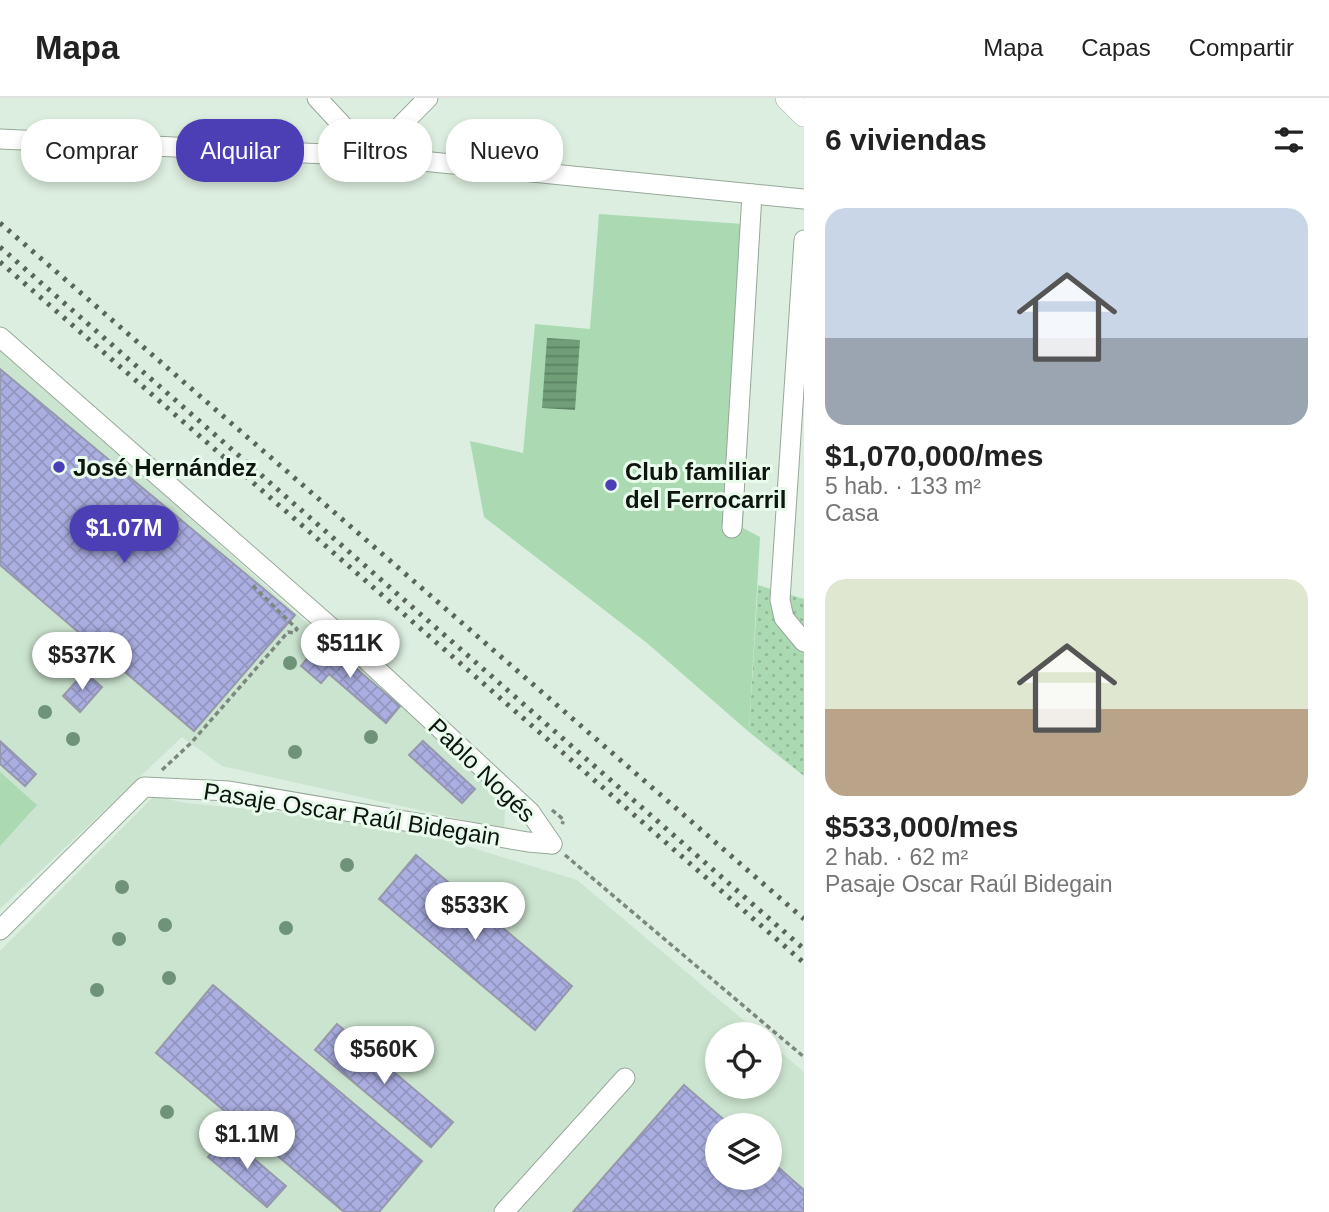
<!DOCTYPE html>
<html lang="es">
<head>
<meta charset="utf-8">
<style>
  body { margin:0; font-family:Helvetica,sans-serif; background:#f2f2f2; color:#222; height:100vh; display:flex; flex-direction:column; font-size:26px; white-space:nowrap }
  * { box-sizing:border-box; margin:0 }
  p { font-size:23px; color:#767676 }
  .icon { flex:none; width:38px; height:38px; fill:none; stroke:currentColor; stroke-width:2; stroke-linecap:round; stroke-linejoin:round }
  .map { position:relative; flex:1; overflow:hidden }
  .panel { display:flex; flex-direction:column; background:#fff; width:525px }
  .panel>* { flex:none }
  .banner { position:absolute; left:21px; top:21px; width:665px; height:63px; display:flex; gap:14px }
  .controls { position:absolute; left:705px; top:924px; display:grid; gap:14px }
  .controls a { display:grid; place-items:center; width:77px; height:77px; border-radius:50%; background:#fff; box-shadow:0 4px 10px #0003; font-size:35px }
  .price { position:absolute; translate:-50% -60px; padding:0 16px; border-radius:24px; background:#fff; color:#222; font-size:23px; line-height:46px; filter:drop-shadow(0 2px 4px #0008) }
  .price::after { content:''; position:absolute; left:50%; top:42px; width:21px; height:16px; margin-left:-10px; background:inherit; clip-path:polygon(0 0,100% 0,50% 100%) }
  .price.selected { background:#4c3fb6; color:#fff }
  ul { padding:0; list-style:none }
  li { display:grid; align-content:center; gap:14px; height:371px; padding:0 21px }
  li span { display:grid; place-items:center; height:217px; border-radius:21px; color:#555 }
  li>.icon { margin-inline-start:auto }
  span .icon { width:126px; height:126px; fill:#fffc; stroke-width:1 }
  li b { font-size:30px }
  h2 { display:flex; justify-content:space-between; align-items:center; height:84px; padding:0 21px; font-size:30px }
  .pill { padding:0 24px; border-radius:28px; background:#fff; box-shadow:0 4px 10px #0003; font-size:24px; line-height:63px }
  .pill.selected { background:#4c3fb6; color:#fff }
  header { display:flex; align-items:center; gap:42px; box-sizing:border-box; height:98px; padding:0 35px; background:#fff; border-bottom:2px solid #e0e0e0 }
  header strong { font-size:33px }
  nav { display:flex; gap:38px; margin-inline-start:auto; font-size:24px }
  main { display:flex; flex:1; min-height:0 }
  .map>svg:first-child { display:block }
  .built { fill:#cbe4cf; fill-rule:evenodd }
  .park { fill:url(#park-dots) }
  .pitch { fill:#aad9b2 }
  .water { fill:url(#water-rules) }
  .building { fill:url(#building-cross-hatch); stroke:#9698ac; stroke-width:2 }
  .lines { fill:none; stroke-linecap:round; stroke-linejoin:round }
  .minor-casing { stroke:#97a89a; stroke-width:21 }
  .major-casing { stroke:#97a89a; stroke-width:24 }
  .path { stroke:#7c887e; stroke-width:3.5; stroke-dasharray:5 3.5; stroke-linecap:butt }
  .minor { stroke:#fff; stroke-width:19 }
  .major { stroke:#fff; stroke-width:23 }
  .rail { stroke:#59645a; stroke-width:5; stroke-dasharray:3.5 7; stroke-linecap:butt }
  .tree { fill:#6e9378 }
  .poi-dot { fill:#4c3fb6; stroke:#e9fcec; stroke-width:2.5 }
  .labels { text-anchor:middle; dominant-baseline:central; stroke-width:6; stroke-linejoin:round; paint-order:stroke }
  .poi-label { font-size:24px; font-weight:bold; fill:#0e150f; stroke:#e9fcec; text-anchor:start }
  .street-label { font-size:24px; fill:#0e150f; stroke:#e9fcec }
</style>
</head>
<body>
<header>
<strong>Mapa</strong>
<nav><a>Mapa</a><a>Capas</a><a>Compartir</a></nav>
</header>
<main>
<div class="map">
<svg width="804" height="1114" viewBox="0 0 804 1114">
  <defs>
    <pattern id="park-dots" width="8" height="8" patternUnits="userSpaceOnUse" patternTransform="scale(1.75)"><rect width="8" height="8" fill="#aad9b2"/><path d="M2 2h.1M6 6h.1" fill="none" stroke="#91b998" stroke-width="1.8" stroke-linecap="round"/></pattern>
    <pattern id="water-rules" width="6" height="5" patternUnits="userSpaceOnUse" patternTransform="scale(1.75)"><rect width="6" height="5" fill="#719e79"/><path d="M0 2.5h6" fill="none" stroke="#5b8062"/></pattern>
    <pattern id="building-cross-hatch" width="8" height="8" patternUnits="userSpaceOnUse" patternTransform="scale(1.75)"><rect width="8" height="8" fill="#aaaee1"/><path d="M0 0l8 8M0 8l8-8" fill="none" stroke="#9195c0"/></pattern>
  </defs>
  <rect width="100%" height="100%" fill="#dceedf"/>
  <g class="built">
    <polygon points="0,249 311,529 406,608 506,697 504,731 222,668 182,639 0,811"/>
    <path d="M154,698L186,705L395,726L577,782L760,936H718V989H770V945L804,974V1114H0V853ZM718,1027H770V1080H718Z"/>
  </g>
  <polygon class="park" points="758,487 804,501 804,678 749,634"/>
  <g class="pitch">
    <polygon points="599,116 757,127 743,430 760,439 749,634 647,545 484,419 470,343 523,355 535,226 590,231"/>
    <polygon points="0,674 37,707 0,748"/>
  </g>
  <polygon class="water" points="547,240 580,242 575,312 542,310"/>
  <g class="building">
    <polygon points="0,271 295,517 194,633 0,467"/>
    <polygon points="323,542 400,608 386,625 329,576 321,585 301,568"/>
    <polygon points="85,574 102,589 80,614 63,598"/>
    <polygon points="0,643 36,676 25,688 0,666"/>
    <polygon points="423,643 475,691 462,705 409,657"/>
    <polygon points="416,757 572,888 535,932 379,801"/>
    <polygon points="213,887 422,1063 379,1114 344,1114 156,955"/>
    <polygon points="337,926 453,1024 431,1049 315,952"/>
    <polygon points="684,987 730,1027 718,1027 718,1080 770,1080 770,1062 804,1092 804,1114 573,1114"/>
    <polygon points="227,1038 286,1088 267,1109 208,1059"/>
  </g>
  <g class="lines">
    <defs>
      <g id="minor">
        <polyline points="317,0 371,58"/>
        <polyline points="0,41 371,58 804,101"/>
        <polyline points="371,58 428,0"/>
        <polyline points="804,142 780,502 784,520 804,544"/>
        <polyline points="0,239 343,540 530,714 552,746"/>
        <polyline points="732,430 752,96"/>
        <polyline points="0,832 144,689 229,693 528,744 552,746"/>
        <polyline points="504,1114 625,980"/>
      </g>
      <polyline id="major" points="787,0 804,17"/>
    </defs>
    <use href="#minor" class="minor-casing"/>
    <use href="#major" class="major-casing"/>
    <g class="path">
      <polyline points="162,672 191,645 288,534 294,535 297,531 251,486"/>
      <polyline points="552,712 564,722 562,726"/>
      <polyline points="565,757 804,959"/>
    </g>
    <use href="#minor" class="minor"/>
    <use href="#major" class="major"/>
    <g class="rail">
      <polyline points="0,125 804,821"/>
      <polyline points="0,149 804,851"/>
      <polyline points="0,164 804,865"/>
    </g>
  </g>
  <g class="tree">
    <circle cx="290" cy="565" r="7"/>
    <circle cx="45" cy="614" r="7"/>
    <circle cx="371" cy="639" r="7"/>
    <circle cx="73" cy="641" r="7"/>
    <circle cx="295" cy="654" r="7"/>
    <circle cx="347" cy="767" r="7"/>
    <circle cx="122" cy="789" r="7"/>
    <circle cx="165" cy="827" r="7"/>
    <circle cx="286" cy="830" r="7"/>
    <circle cx="119" cy="841" r="7"/>
    <circle cx="169" cy="880" r="7"/>
    <circle cx="97" cy="892" r="7"/>
    <circle cx="167" cy="1014" r="7"/>
  </g>
  <g class="poi-dot">
    <circle cx="59" cy="369" r="7"/>
    <circle cx="611" cy="387" r="7"/>
  </g>
  <g class="labels">
    <g class="poi-label">
      <text x="73" y="369">José Hernández</text>
      <text x="625" y="373">Club familiar<tspan x="625" dy="28">del Ferrocarril</tspan></text>
    </g>
    <g class="street-label">
      <text transform="translate(482 672) rotate(44)">Pablo Nogés</text>
      <text transform="translate(352 716) rotate(9)">Pasaje Oscar Raúl Bidegain</text>
    </g>
  </g>
</svg>
<div class="controls">
<a><svg class="icon" aria-label="locate" viewBox="0 0 24 24"><circle cx="12" cy="12" r="6"/><path d="M12 2v4M12 18v4M2 12h4M18 12h4"/></svg></a>
<a><svg class="icon" aria-label="layers" viewBox="0 0 24 24"><path d="M12 4l9 5-9 5-9-5zM3 14l9 5 9-5"/></svg></a>
</div>
<b class="price selected" style="left:124px;top:467px">$1.07M</b>
<b class="price" style="left:350px;top:582px">$511K</b>
<b class="price" style="left:82px;top:594px">$537K</b>
<b class="price" style="left:475px;top:844px">$533K</b>
<b class="price" style="left:384px;top:988px">$560K</b>
<b class="price" style="left:247px;top:1073px">$1.1M</b>
<div class="banner">
<a class="pill">Comprar</a>
<a class="pill selected">Alquilar</a>
<a class="pill">Filtros</a>
<a class="pill">Nuevo</a>
</div>
</div>
<section class="panel">
<h2>6 viviendas<svg class="icon" aria-label="filters" viewBox="0 0 24 24"><path d="M4 7h16M4 17h16"/><circle cx="9" cy="7" r="2"/><circle cx="15" cy="17" r="2"/></svg></h2>
<ul>
<li><span style="background:linear-gradient(#c9d6e8 60%,#9aa5b1 0)"><svg class="icon" aria-label="home" viewBox="0 0 24 24"><path d="M3 11l9-7 9 7M6 9v11h12V9"/></svg></span><div><b>$1,070,000/mes</b><p>5 hab. · 133 m²</p><p>Casa</p></div></li>
<li><span style="background:linear-gradient(#dfe7d0 60%,#b9a48a 0)"><svg class="icon" aria-label="home" viewBox="0 0 24 24"><path d="M3 11l9-7 9 7M6 9v11h12V9"/></svg></span><div><b>$533,000/mes</b><p>2 hab. · 62 m²</p><p>Pasaje Oscar Raúl Bidegain</p></div></li>
</ul>
</section>
</main>
</body>
</html>
